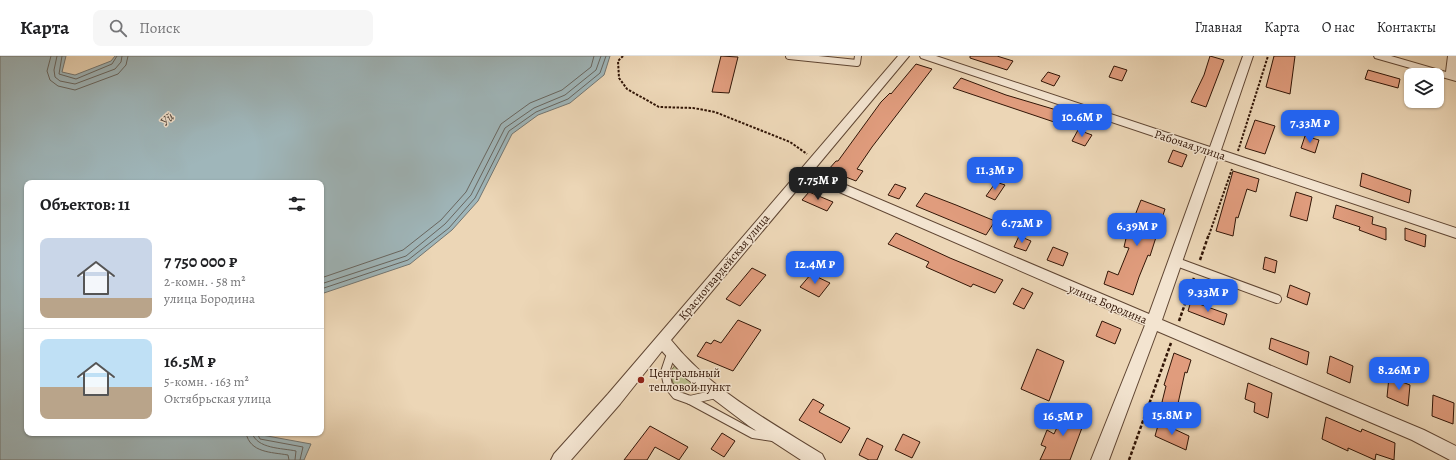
<!DOCTYPE html>
<html lang="ru">
<head>
<meta charset="utf-8">
<style>
  body { margin:0; font-family:Alegreya,serif; background:#f6f6f6; color:#202124; height:100vh; display:flex; flex-direction:column; font-size:15px; white-space:nowrap }
  * { box-sizing:border-box; margin:0 }
  p { font-size:13px; color:#757577 }
  .icon { flex:none; width:22px; height:22px; fill:none; stroke:currentColor; stroke-width:2; stroke-linecap:round; stroke-linejoin:round }
  .map { position:relative; flex:1; overflow:hidden }
  .panel { position:absolute; left:24px; top:124px; width:300px; height:256px; display:flex; flex-direction:column; background:#fff; border-radius:8px; box-shadow:0 1px 3px #0004 }
  .panel>* { flex:none }
  .controls { position:absolute; left:1404px; top:12px; display:grid; gap:8px }
  .controls a { display:grid; place-items:center; width:40px; height:40px; border-radius:8px; background:#fff; box-shadow:0 1px 3px #0004; font-size:20px }
  .price { position:absolute; translate:-50% -34px; padding:0 9px; border-radius:8px; background:#2563eb; color:#fff; font-size:13px; line-height:26px; filter:drop-shadow(0 1px 2px #0008) }
  .price::after { content:''; position:absolute; left:50%; top:24px; width:12px; height:9px; margin-left:-6px; background:inherit; clip-path:polygon(0 0,100% 0,50% 100%) }
  .price.current { background:#222; color:#fff }
  ul { padding:0; list-style:none }
  li { display:flex; align-items:center; gap:12px; height:100px; padding:0 16px }
  li+li { border-top:1px solid #e0e0e0 }
  li span { display:grid; place-items:center; flex:none; width:112px; height:80px; border-radius:8px; color:#555 }
  li>.icon { margin-inline-start:auto }
  span .icon { width:48px; height:48px; fill:#fffc; stroke-width:1 }
  li b { font-size:17px }
  h2 { display:flex; justify-content:space-between; align-items:center; height:48px; padding:0 16px; font-size:17px }
  header { display:flex; align-items:center; gap:24px; box-sizing:border-box; height:56px; padding:0 20px; background:#fff; border-bottom:1px solid #e0e0e0 }
  header strong { font-size:19px }
  nav { display:flex; gap:22px; margin-inline-start:auto; font-size:14px }
  .search { width:280px; height:36px; background:#f6f6f6; display:flex; align-items:center; gap:10px; box-sizing:border-box; padding:0 14px; border-radius:8px; color:#757577; font-size:15px }
  .map>svg:first-child { display:block }
  .green { fill:#babd8c; stroke:#766a4a }
  .water { fill:#9fb6ba; stroke:#737672 }
  .lines { fill:none; stroke-linecap:round; stroke-linejoin:round }
  .shore { stroke:#686660; stroke-width:1 }
  .building { fill:#e09c7d; stroke:#321607 }
  .service-far1-casing { stroke:#604633; stroke-width:8 }
  .service-casing { stroke:#604633; stroke-width:10 }
  .minor-casing { stroke:#604633; stroke-width:2 }
  .path-far1 { stroke:#321607; stroke-width:2; stroke-dasharray:2.5 1.5; stroke-linecap:butt }
  .path { stroke:#321607; stroke-width:2.5; stroke-dasharray:3.5 2; stroke-linecap:butt }
  .service-far1 { stroke:#f3e4d0; stroke-width:6 }
  .service { stroke:#f3e4d0; stroke-width:8 }
  .minor { fill:#f3e4d0; fill-rule:evenodd }
  .poi-dot { fill:#8f2418; stroke:#f3e4d0; stroke-width:1.5 }
  .labels { text-anchor:middle; dominant-baseline:central; stroke-width:3; stroke-linejoin:round; paint-order:stroke }
  .street-label { font-size:12px; fill:#321607; stroke:#f3e4d0 }
  .poi-label { font-size:12px; fill:#321607; stroke:#f3e4d0; text-anchor:start }
  .water-label { font-size:13px; font-style:italic; fill:#53463d; stroke:#f3e4d0 }
</style>
</head>
<body>
<header>
<strong>Карта</strong>
<div class="search"><svg class="icon" aria-label="search" viewBox="0 0 24 24"><circle cx="10" cy="10" r="6"/><path d="M15 15l6 6"/></svg>Поиск</div>
<nav><a>Главная</a><a>Карта</a><a>О нас</a><a>Контакты</a></nav>
</header>
<div class="map">
<svg width="1456" height="404" viewBox="0 0 1456 404">
  <rect width="100%" height="100%" fill="#ecd6b6"/>
  <filter id="stains"><feTurbulence type="fractalNoise" baseFrequency=".005" numOctaves="4"/><feColorMatrix values="0 0 0 0 .2 0 0 0 0 .09 0 0 0 0 .02 0 0 0 .5 -.17"/></filter>
  <radialGradient id="worn" r=".72"><stop offset=".6" stop-color="#630" stop-opacity="0"/><stop offset="1" stop-color="#630" stop-opacity=".3"/></radialGradient>
  <polygon class="green" points="676,308 699,329 697,334 681,335 673,327 670,316"/>
  <polygon class="water" points="0,0 66,0 62,16 75,19 111,5 115,0 610,0 604,19 570,47 538,59 512,78 478,145 452,174 410,208 321,238 321,127 27,127 27,377 251,377 311,388 304,404 0,404"/>
  <g class="lines">
    <g class="shore">
      <polyline points="51,0 47,15 50,24 58,30 75,34 118,18 126,9 128,0"/>
      <polyline points="57,0 54,14 55,21 60,25 75,28 115,13 121,6 122,0"/>
      <polyline points="62,0 59,18 76,23 112,8 117,0"/>
      <polyline points="321,222 403,194 441,164 466,136 501,68 530,47 562,34 591,11 594,0"/>
      <polyline points="321,228 406,200 445,168 471,139 505,72 534,52 565,39 596,14 601,0"/>
      <polyline points="321,233 408,204 449,172 475,142 509,75 536,56 568,43 600,17 606,0"/>
      <path d="M246,377C250,397 271,396 288,399L289,404"/>
      <path d="M252,377C257,393 282,392 296,395L295,404"/>
      <polyline points="257,377 260,383 303,391 300,404"/>
    </g>
  </g>
  <g class="building">
    <polygon points="721,0 738,1 729,37 712,36"/>
    <polygon points="970,0 997,0 1013,5 1007,14 970,2"/>
    <polygon points="1210,0 1224,4 1206,51 1191,46 1204,19"/>
    <polygon points="1274,0 1295,0 1290,38 1266,31"/>
    <polygon points="916,8 932,13 872,91 857,113 863,115 856,125 828,114 836,105 838,105 881,46 890,37 891,38"/>
    <polygon points="1114,10 1127,14 1122,25 1109,21"/>
    <polygon points="1368,14 1400,23 1398,32 1365,23"/>
    <polygon points="1048,16 1060,20 1054,30 1041,25"/>
    <polygon points="961,22 1006,39 1070,58 1063,69 953,32"/>
    <polygon points="1255,64 1275,70 1265,98 1245,92"/>
    <polygon points="1078,74 1092,79 1085,90 1072,85"/>
    <polygon points="1305,80 1319,84 1315,97 1301,92"/>
    <polygon points="1173,94 1187,99 1182,111 1168,106"/>
    <polygon points="1233,115 1259,123 1256,136 1247,133 1238,162 1236,161 1233,180 1216,175"/>
    <polygon points="1362,117 1411,134 1409,147 1360,130"/>
    <polygon points="996,126 1005,129 995,144 986,140"/>
    <polygon points="895,128 906,132 899,143 888,139"/>
    <polygon points="809,136 833,146 827,155 802,144"/>
    <polygon points="1296,136 1312,141 1307,165 1290,160"/>
    <polygon points="925,137 956,149 995,165 986,179 916,150"/>
    <polygon points="1141,144 1165,153 1150,200 1148,199 1139,221 1133,239 1104,228 1108,215 1118,219 1129,192 1124,191 1131,161 1134,162"/>
    <polygon points="1336,149 1373,161 1372,168 1386,172 1386,184 1359,174 1360,171 1333,162"/>
    <polygon points="1405,172 1426,179 1425,191 1405,184"/>
    <polygon points="896,177 950,202 1003,224 995,237 973,228 971,231 926,211 929,206 888,188"/>
    <polygon points="1019,180 1031,185 1026,195 1014,191"/>
    <polygon points="1053,191 1068,197 1063,210 1047,204"/>
    <polygon points="1265,201 1277,205 1275,217 1263,213"/>
    <polygon points="752,212 766,219 740,250 726,243"/>
    <polygon points="811,218 830,227 819,241 800,231"/>
    <polygon points="1290,229 1310,237 1307,249 1287,241"/>
    <polygon points="1022,232 1033,237 1024,253 1013,248"/>
    <polygon points="1191,245 1227,258 1224,269 1188,255"/>
    <polygon points="738,264 761,274 733,315 697,300 706,286 711,288 714,284 721,287"/>
    <polygon points="1102,265 1121,273 1115,288 1096,280"/>
    <polygon points="1271,282 1309,296 1307,309 1269,293"/>
    <polygon points="1037,293 1064,305 1049,345 1021,333"/>
    <polygon points="1174,297 1191,304 1187,317 1185,316 1177,352 1162,346 1166,330 1164,329"/>
    <polygon points="1330,300 1353,310 1350,327 1327,317"/>
    <polygon points="1389,321 1410,329 1408,350 1387,341"/>
    <polygon points="1248,327 1272,337 1268,362 1254,356 1255,347 1245,343"/>
    <polygon points="1433,339 1454,347 1453,368 1432,360"/>
    <polygon points="813,343 824,349 819,356 850,372 841,387 799,364"/>
    <polygon points="1066,352 1086,361 1070,404 1040,404 1046,391 1041,389 1047,374 1054,378"/>
    <polygon points="1326,361 1361,376 1362,373 1395,387 1394,404 1376,398 1375,404 1348,392 1348,395 1322,383"/>
    <polygon points="1159,366 1189,380 1186,394 1155,380"/>
    <polygon points="650,370 688,391 679,404 655,391 647,404 624,404"/>
    <polygon points="722,377 735,385 724,401 711,393"/>
    <polygon points="903,378 920,386 912,402 895,394"/>
    <polygon points="867,382 883,390 877,404 869,404 859,399"/>
  </g>
  <g class="lines">
    <defs>
      <polyline id="service-far1" points="789,0 857,7 858,0"/>
      <g id="service">
        <polyline points="1174,205 1277,243"/>
        <polyline points="671,298 665,316 668,329 676,339 690,344 716,338"/>
        <polyline points="690,344 753,378 773,381"/>
      </g>
      <g id="minor">
        <path d="M898,0H909L813,115L1149,258L1207,98L921,2L920,0H936L1210,91L1243,0H1253L1221,94L1456,172V182L1218,102L1162,264L1424,374L1456,390V404H1450L1412,384L1157,275L1109,404H1091L1145,269L807,122L671,284C711,334 769,365 822,398L825,404H801L749,370L687,323L662,295L620,348L571,404H551L554,398L608,338Z"/>
        <polygon points="1374,0 1391,0 1446,16 1448,0 1456,0 1456,25 1375,2"/>
      </g>
    </defs>
    <use href="#service-far1" class="service-far1-casing"/>
    <use href="#service" class="service-casing"/>
    <use href="#minor" class="minor-casing"/>
    <g class="path-far1">
      <polyline points="623,0 618,5 619,22 627,33 659,51 693,52 715,56 790,86 807,98"/>
      <polyline points="1238,95 1268,0"/>
      <polyline points="1209,179 1232,113"/>
    </g>
    <g class="path">
      <polyline points="1200,204 1209,178"/>
      <polyline points="1179,265 1194,222"/>
      <polyline points="1129,404 1171,287"/>
    </g>
    <use href="#service-far1" class="service-far1"/>
    <use href="#service" class="service"/>
    <use href="#minor" class="minor"/>
  </g>
  <circle class="poi-dot" cx="641" cy="324" r="4"/>
  <g class="labels">
    <g class="street-label">
      <text transform="translate(1190 89) rotate(18)">Рабочая улица</text>
      <text transform="translate(724 211) rotate(-50)">Красногвардейская улица</text>
      <text transform="translate(1108 248) rotate(23)">улица Бородина</text>
    </g>
    <g class="poi-label">
      <text x="649" y="317">Центральный<tspan x="649" dy="14">тепловой пункт</tspan></text>
    </g>
    <g class="water-label">
      <text transform="translate(167 63) rotate(-44)">Уй</text>
    </g>
  </g>
  <rect width="100%" height="100%" filter="url(#stains)"/>
  <rect width="100%" height="100%" fill="url(#worn)"/>
</svg>
<div class="controls">
<a><svg class="icon" aria-label="layers" viewBox="0 0 24 24"><path d="M12 4l9 5-9 5-9-5zM3 14l9 5 9-5"/></svg></a>
</div>
<b class="price" style="left:1082px;top:82px">10.6M ₽</b>
<b class="price" style="left:1310px;top:88px">7.33M ₽</b>
<b class="price" style="left:995px;top:135px">11.3M ₽</b>
<b class="price current" style="left:818px;top:145px">7.75M ₽</b>
<b class="price" style="left:1022px;top:188px">6.72M ₽</b>
<b class="price" style="left:1137px;top:191px">6.39M ₽</b>
<b class="price" style="left:815px;top:229px">12.4M ₽</b>
<b class="price" style="left:1208px;top:257px">9.33M ₽</b>
<b class="price" style="left:1399px;top:335px">8.26M ₽</b>
<b class="price" style="left:1172px;top:380px">15.8M ₽</b>
<b class="price" style="left:1063px;top:381px">16.5M ₽</b>
<section class="panel">
<h2>Объектов: 11<svg class="icon" aria-label="filters" viewBox="0 0 24 24"><path d="M4 7h16M4 17h16"/><circle cx="9" cy="7" r="2"/><circle cx="15" cy="17" r="2"/></svg></h2>
<ul>
<li><span style="background:linear-gradient(#c9d6e8 75%,#b9a48a 0)"><svg class="icon" aria-label="home" viewBox="0 0 24 24"><path d="M3 11l9-7 9 7M6 9v11h12V9"/></svg></span><div><b>7 750 000 ₽</b><p>2-комн. · 58 m²</p><p>улица Бородина</p></div></li>
<li><span style="background:linear-gradient(#bfe0f5 60%,#b9a48a 0)"><svg class="icon" aria-label="home" viewBox="0 0 24 24"><path d="M3 11l9-7 9 7M6 9v11h12V9"/></svg></span><div><b>16.5M ₽</b><p>5-комн. · 163 m²</p><p>Октябрьская улица</p></div></li>
</ul>
</section>
</div>
</body>
</html>
